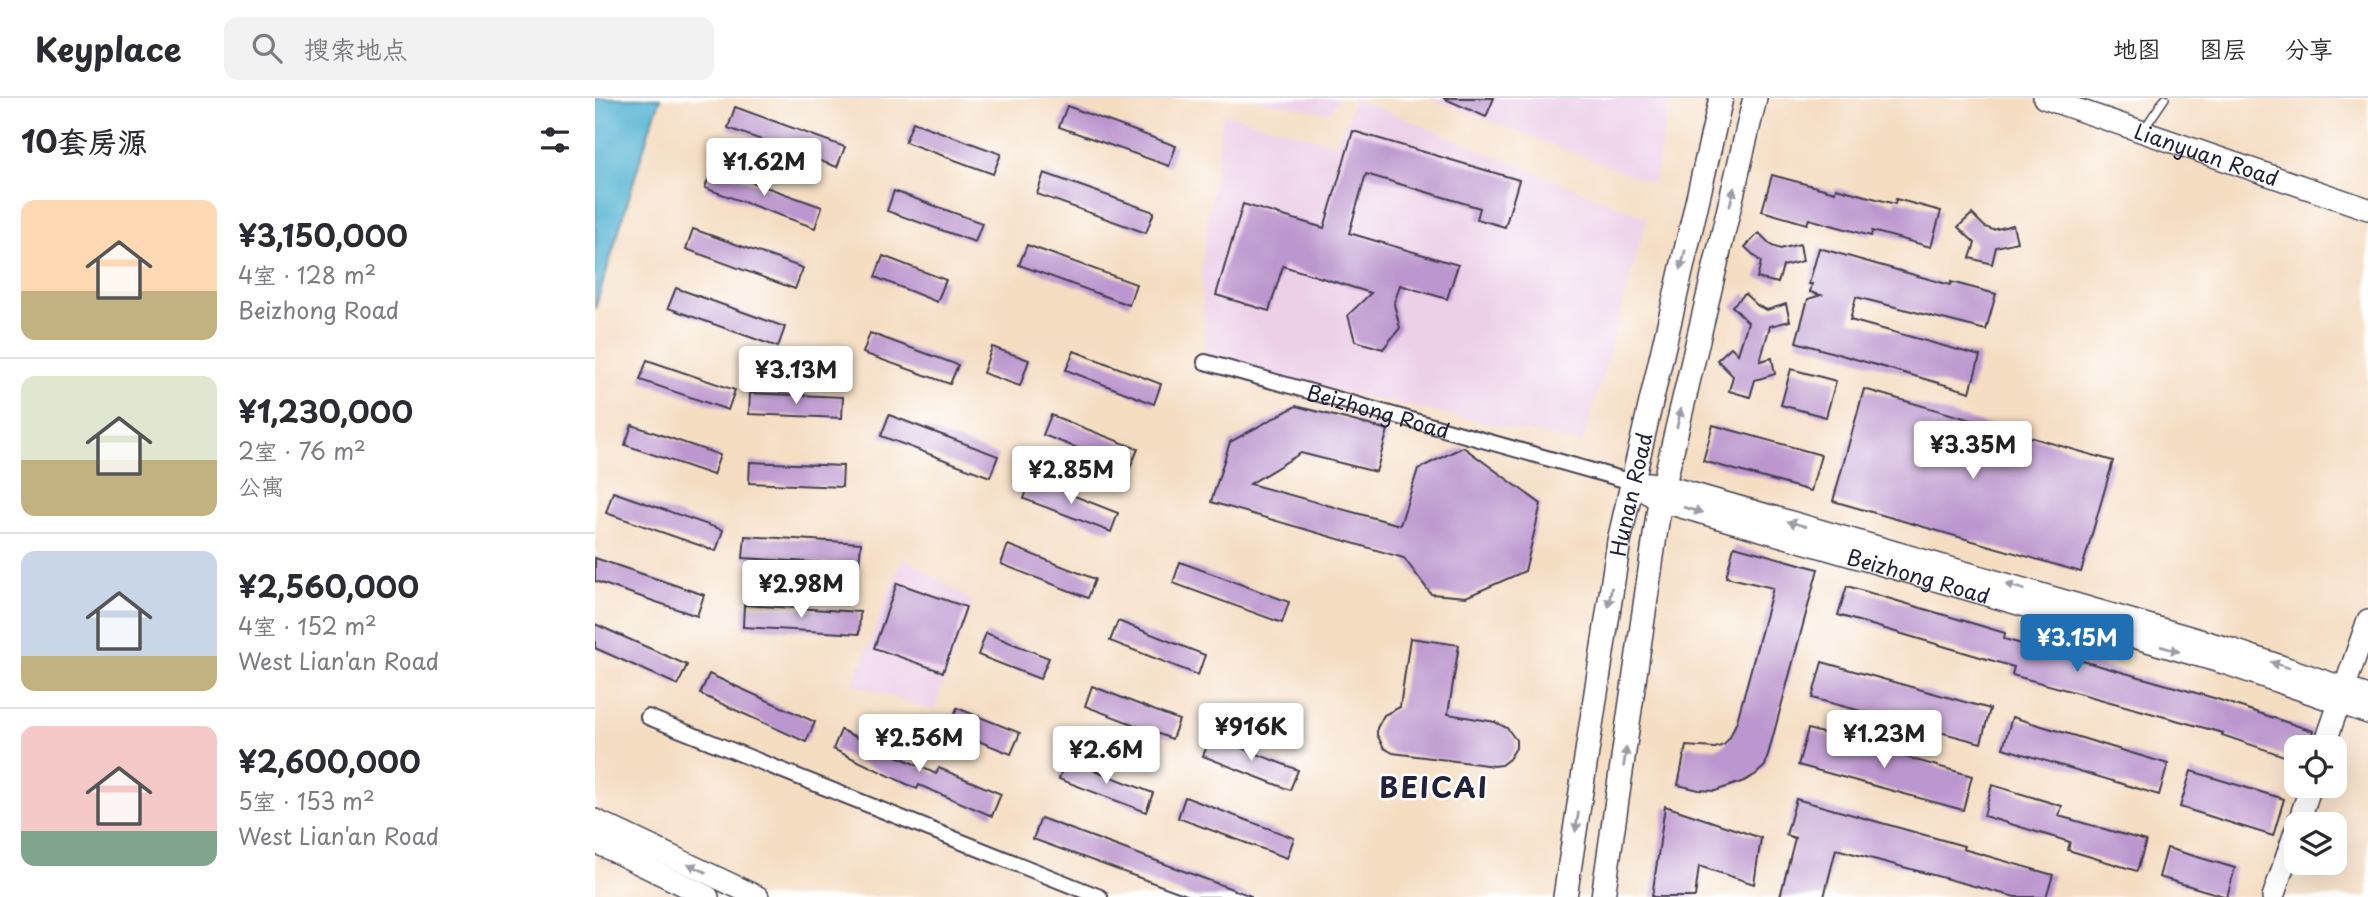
<!DOCTYPE html>
<html lang="zh">
<head>
<meta charset="utf-8">
<style>
  body { margin:0; font-family:"Playpen Sans","LXGW WenKai TC",sans-serif; background:#f2f2f3; color:#2b2b33; height:100vh; display:flex; flex-direction:column; font-size:26px; white-space:nowrap }
  * { box-sizing:border-box; margin:0 }
  p { font-size:23px; color:#7c7c81 }
  .icon { flex:none; width:38px; height:38px; fill:none; stroke:currentColor; stroke-width:2; stroke-linecap:round; stroke-linejoin:round }
  .map { position:relative; flex:1; overflow:hidden }
  .panel { display:flex; flex-direction:column; background:#fff; width:595px }
  .panel>* { flex:none }
  .tools { position:absolute; left:1689px; top:637px; display:grid; gap:14px }
  .tools a { display:grid; place-items:center; width:63px; height:63px; border-radius:14px; background:#fff; box-shadow:0 7px 28px #0002; font-size:35px }
  .price { position:absolute; translate:-50% -60px; padding:0 16px; border-radius:7px; background:#fff; color:#222; font-size:23px; line-height:46px; filter:drop-shadow(0 2px 4px #0008) }
  .price::after { content:''; position:absolute; left:50%; top:42px; width:21px; height:16px; margin-left:-10px; background:inherit; clip-path:polygon(0 0,100% 0,50% 100%) }
  .price.active { background:#1f6fb2; color:#fff }
  ul { padding:0; list-style:none }
  li { display:flex; align-items:center; gap:21px; height:175px; padding:0 21px }
  li+li { border-top:2px solid #e1e1e2 }
  li span { display:grid; place-items:center; flex:none; width:196px; height:140px; border-radius:14px; color:#555 }
  li>.icon { margin-inline-start:auto }
  span .icon { width:84px; height:84px; fill:#fffc; stroke-width:1 }
  li b { font-size:30px }
  h2 { display:flex; justify-content:space-between; align-items:center; height:84px; padding:0 21px; font-size:30px }
  header { display:flex; align-items:center; gap:42px; box-sizing:border-box; height:98px; padding:0 35px; background:#fff; border-bottom:2px solid #e1e1e2 }
  header strong { font-size:33px }
  nav { display:flex; gap:38px; margin-inline-start:auto; font-size:24px }
  .search { width:490px; height:63px; background:#f2f2f3; display:flex; align-items:center; gap:18px; box-sizing:border-box; padding:0 24px; border-radius:14px; color:#7c7c81; font-size:26px }
  main { display:flex; flex:1; min-height:0 }
  .map>svg:first-child { display:block }
  .built { fill:#edd0e8 }
  .water { fill:#54b4d3; stroke:#3b6b87; stroke-width:2 }
  .building { fill:#bc96ce }
  .lines { fill:none; stroke-linecap:round; stroke-linejoin:round }
  .lane-casing { stroke:#423e4f; stroke-width:10 }
  .street-casing { stroke:#423e4f; stroke-width:18 }
  .secondary-casing { stroke:#423e4f; stroke-width:24 }
  .primary-casing { stroke:#423e4f; stroke-width:26 }
  .lane { stroke:#fff; stroke-width:7 }
  .street { stroke:#fff; stroke-width:14 }
  .secondary { stroke:#fff; stroke-width:21 }
  .primary { stroke:#fff; stroke-width:23 }
  .oneway { fill:#9c9ca7 }
  .labels { text-anchor:middle; dominant-baseline:central; stroke-width:5; stroke-linejoin:round; paint-order:stroke }
  .street-label { font-size:21px; fill:#22223b; stroke:#fff }
  .district-label { font-size:28px; font-weight:bold; letter-spacing:2px; fill:#22223b; stroke:#fff }
</style>
</head>
<body>
<header>
<strong>Keyplace</strong>
<div class="search"><svg class="icon" aria-label="search" viewBox="0 0 24 24"><circle cx="10" cy="10" r="6"/><path d="M15 15l6 6"/></svg>搜索地点</div>
<nav><a>地图</a><a>图层</a><a>分享</a></nav>
</header>
<main>
<section class="panel">
<h2>10套房源<svg class="icon" aria-label="filters" viewBox="0 0 24 24"><path d="M4 7h16M4 17h16"/><circle cx="9" cy="7" r="2"/><circle cx="15" cy="17" r="2"/></svg></h2>
<ul>
<li><span style="background:linear-gradient(#ffd9b3 65%,#c2b280 0)"><svg class="icon" aria-label="home" viewBox="0 0 24 24"><path d="M3 11l9-7 9 7M6 9v11h12V9"/></svg></span><div><b>¥3,150,000</b><p>4室 · 128 m²</p><p>Beizhong Road</p></div></li>
<li><span style="background:linear-gradient(#dfe7d0 60%,#c2b280 0)"><svg class="icon" aria-label="home" viewBox="0 0 24 24"><path d="M3 11l9-7 9 7M6 9v11h12V9"/></svg></span><div><b>¥1,230,000</b><p>2室 · 76 m²</p><p>公寓</p></div></li>
<li><span style="background:linear-gradient(#c9d6e8 75%,#c2b280 0)"><svg class="icon" aria-label="home" viewBox="0 0 24 24"><path d="M3 11l9-7 9 7M6 9v11h12V9"/></svg></span><div><b>¥2,560,000</b><p>4室 · 152 m²</p><p>West Lian'an Road</p></div></li>
<li><span style="background:linear-gradient(#f6c9c9 75%,#7fa58c 0)"><svg class="icon" aria-label="home" viewBox="0 0 24 24"><path d="M3 11l9-7 9 7M6 9v11h12V9"/></svg></span><div><b>¥2,600,000</b><p>5室 · 153 m²</p><p>West Lian'an Road</p></div></li>
</ul>
</section>
<div class="map">
<svg width="1773" height="799" viewBox="0 0 1773 799">
  <rect width="100%" height="100%" fill="#fff"/>
  <filter id="ink" filterUnits="userSpaceOnUse"><feTurbulence type="fractalNoise" baseFrequency=".0143" numOctaves="2"/><feDisplacementMap in="SourceGraphic" scale="14" xChannelSelector="R" yChannelSelector="G"/><feConvolveMatrix kernelMatrix="1 2 1 2 8 2 1 2 1" color-interpolation-filters="sRGB"/></filter>
  <filter id="wash" filterUnits="userSpaceOnUse"><feTurbulence type="fractalNoise" baseFrequency=".00686" numOctaves="4" result="noise"/><feDisplacementMap in="SourceGraphic" scale="28" xChannelSelector="R" yChannelSelector="G"/><feGaussianBlur stdDeviation="1.57" result="paint"/><feColorMatrix in="noise" values="0 0 0 0 0 0 0 0 0 0 0 0 0 0 0 0 0 1.4 0 .05"/><feComposite in="paint" operator="in"/></filter>
  <g filter="url(#wash)">
    <rect width="100%" height="100%" fill="#f5ddc2"/>
    <g class="built">
      <polygon points="650,0 744,0 734,15"/>
      <polygon points="760,0 1052,120 988,346 610,264 606,170 628,15 741,46"/>
      <polygon points="835,0 1075,0 1059,86"/>
      <polygon points="308,459 378,503 339,613 258,586"/>
    </g>
    <polygon class="water" points="0,0 66,0 54,33 0,211"/>
    <g id="blocks">
      <g class="building">
        <polygon points="848,0 899,0 891,19"/>
        <polygon points="472,8 581,48 574,68 464,29"/>
        <polygon points="140,9 250,49 242,69 133,30"/>
        <polygon points="318,24 406,56 398,76 310,44"/>
        <polygon points="758,33 924,82 910,129 882,121 885,110 771,76 754,135 863,167 852,201 805,187 799,206 805,230 788,251 760,243 753,217 776,195 688,168 674,213 621,197 648,106 729,130"/>
        <polygon points="117,70 227,109 220,130 110,90"/>
        <polygon points="449,75 559,114 551,135 442,96"/>
        <polygon points="1177,77 1240,94 1241,90 1300,106 1301,101 1346,113 1336,149 1277,133 1276,138 1214,121 1212,126 1167,113"/>
        <polygon points="299,93 387,125 380,144 292,113"/>
        <polygon points="1377,116 1390,129 1398,132 1418,127 1422,144 1401,149 1397,166 1375,160 1380,145 1363,129"/>
        <polygon points="98,131 208,170 200,191 91,151"/>
        <polygon points="1164,135 1177,148 1185,151 1205,146 1208,163 1188,168 1183,185 1162,180 1166,164 1150,149"/>
        <polygon points="432,147 541,186 534,207 424,167"/>
        <polygon points="1224,150 1355,187 1356,184 1401,196 1391,232 1261,199 1255,222 1385,258 1375,294 1201,244 1213,201 1226,197 1215,194 1217,186 1214,186"/>
        <polygon points="288,158 351,182 342,204 280,179"/>
        <polygon points="81,190 190,229 183,249 73,210"/>
        <polygon points="1150,196 1163,208 1172,212 1191,206 1195,223 1175,228 1165,263 1177,260 1180,276 1160,282 1155,299 1134,293 1138,278 1122,262 1136,249 1143,256 1153,224 1137,208"/>
        <polygon points="275,235 363,267 355,286 268,255"/>
        <polygon points="397,249 434,262 425,288 388,275"/>
        <polygon points="479,253 566,286 559,306 471,272"/>
        <polygon points="52,262 140,292 133,312 45,282"/>
        <polygon points="1196,271 1241,283 1231,319 1186,307"/>
        <polygon points="1269,291 1518,363 1486,474 1238,403"/>
        <polygon points="155,295 248,299 247,320 154,316"/>
        <polygon points="701,308 793,332 781,374 706,355 655,386 805,427 823,371 868,349 946,406 930,473 871,499 836,496 809,460 616,404 635,344"/>
        <polygon points="294,317 403,358 395,379 286,338"/>
        <polygon points="456,317 543,351 535,370 448,337"/>
        <polygon points="37,327 125,357 118,377 30,347"/>
        <polygon points="1118,327 1226,357 1216,393 1108,363"/>
        <polygon points="155,364 248,368 247,389 154,385"/>
        <polygon points="436,381 523,415 516,434 429,401"/>
        <polygon points="18,394 128,432 121,453 11,415"/>
        <polygon points="150,438 266,445 264,467 148,460"/>
        <polygon points="413,447 500,481 493,500 406,466"/>
        <polygon points="1139,448 1223,471 1170,668 1160,677 1149,683 1120,693 1104,692 1083,687 1091,648 1120,650 1129,647 1135,639 1142,623 1178,490 1131,479"/>
        <polygon points="0,460 109,497 102,518 0,483"/>
        <polygon points="585,464 694,504 687,525 578,485"/>
        <polygon points="302,485 371,509 348,574 279,550"/>
        <polygon points="1252,488 1410,535 1409,541 1619,600 1718,633 1713,649 1701,649 1701,662 1627,637 1628,635 1417,577 1419,569 1243,517"/>
        <polygon points="149,507 265,514 264,536 148,529"/>
        <polygon points="523,523 610,557 603,577 515,543"/>
        <polygon points="0,526 92,567 83,587 0,550"/>
        <polygon points="391,535 454,560 445,581 383,557"/>
        <polygon points="815,540 864,547 853,616 900,624 912,630 921,642 921,650 914,661 906,667 899,668 798,655 789,650 782,637 782,630 789,617 805,609"/>
        <polygon points="1227,564 1395,611 1386,645 1217,600"/>
        <polygon points="114,576 220,624 211,644 105,596"/>
        <polygon points="497,588 584,622 577,641 490,608"/>
        <polygon points="362,610 425,635 416,656 353,631"/>
        <polygon points="1417,619 1573,666 1564,697 1408,650"/>
        <polygon points="1213,631 1377,678 1368,712 1203,667"/>
        <polygon points="246,632 341,676 344,670 406,696 397,718 324,687 322,691 238,651"/>
        <polygon points="616,638 703,672 695,692 608,658"/>
        <polygon points="471,661 558,695 551,714 464,681"/>
        <polygon points="1596,673 1689,701 1678,738 1585,709"/>
        <polygon points="1397,687 1467,708 1464,718 1551,743 1542,773 1473,752 1475,744 1389,718"/>
        <polygon points="590,699 699,740 692,760 583,720"/>
        <polygon points="1201,701 1369,748 1368,751 1458,777 1451,799 1420,799 1241,751 1229,799 1185,799 1200,740 1191,737"/>
        <polygon points="1070,708 1166,740 1159,786 1104,768 1100,799 1057,799"/>
        <polygon points="446,720 656,798 656,799 597,799 438,741"/>
        <polygon points="1572,750 1640,770 1632,799 1564,779"/>
      </g>
    </g>
  </g>
  <g filter="url(#ink)">
    <use href="#blocks" fill-opacity="0" stroke="#423e4f" stroke-width="2"/>
    <g class="lines">
      <defs>
        <polyline id="lane" points="1549,31 1570,0"/>
        <g id="street">
          <path id="s1" d="M610,264L1037,384"/>
          <polyline points="53,619 505,799"/>
        </g>
        <g id="secondary">
          <path id="s2" d="M1449,0L1773,111"/>
          <path id="s3" d="M1037,384L1065,403L1632,566L1773,615"/>
          <polyline points="1053,385 1068,387 1636,551 1773,598"/>
          <polyline points="1729,649 1773,522"/>
          <polyline points="0,722 163,799"/>
          <polyline points="1703,726 1716,688"/>
          <polyline points="0,744 113,799"/>
          <polyline points="1678,799 1701,731"/>
        </g>
        <g id="primary">
          <path id="s4" d="M970,799L1024,443L1126,0"/>
          <polyline points="1008,799 1065,403 1160,0"/>
        </g>
      </defs>
      <use href="#lane" class="lane-casing"/>
      <use href="#street" class="street-casing"/>
      <use href="#secondary" class="secondary-casing"/>
      <use href="#primary" class="primary-casing"/>
      <use href="#lane" class="lane"/>
      <use href="#street" class="street"/>
      <use href="#secondary" class="secondary"/>
      <use href="#primary" class="primary"/>
    </g>
    <defs><path id="oneway-solid" d="M-6-.8H1V-3.2L6.5 0L1 3.2V.8H-6Z" transform="scale(1.75)"/></defs>
    <g class="oneway">
      <use href="#oneway-solid" transform="translate(1137 99) rotate(-77)"/>
      <use href="#oneway-solid" transform="translate(1088 162) rotate(103)"/>
      <use href="#oneway-solid" transform="translate(1084 320) rotate(-77)"/>
      <use href="#oneway-solid" transform="translate(1098 412) rotate(16)"/>
      <use href="#oneway-solid" transform="translate(1202 426) rotate(-164)"/>
      <use href="#oneway-solid" transform="translate(1420 489) rotate(-164)"/>
      <use href="#oneway-solid" transform="translate(1015 499) rotate(99)"/>
      <use href="#oneway-solid" transform="translate(1575 551) rotate(16)"/>
      <use href="#oneway-solid" transform="translate(1685 567) rotate(-162)"/>
      <use href="#oneway-solid" transform="translate(1030 659) rotate(-82)"/>
      <use href="#oneway-solid" transform="translate(982 724) rotate(99)"/>
      <use href="#oneway-solid" transform="translate(102 770) rotate(-155)"/>
    </g>
  </g>
  <g class="labels">
    <g class="street-label">
      <text stroke="none"><textPath href="#s2" startOffset="172">Lianyuan Road</textPath></text>
      <text stroke="none"><textPath href="#s1" startOffset="180">Beizhong Road</textPath></text>
      <text stroke="none"><textPath href="#s4" startOffset="408">Hunan Road</textPath></text>
      <text stroke="none"><textPath href="#s3" startOffset="303">Beizhong Road</textPath></text>
    </g>
    <g class="district-label">
      <text x="839" y="688">BEICAI</text>
    </g>
  </g>
</svg>
<div class="tools">
<a><svg class="icon" aria-label="locate" viewBox="0 0 24 24"><circle cx="12" cy="12" r="6"/><path d="M12 2v4M12 18v4M2 12h4M18 12h4"/></svg></a>
<a><svg class="icon" aria-label="layers" viewBox="0 0 24 24"><path d="M12 4l9 5-9 5-9-5zM3 14l9 5 9-5"/></svg></a>
</div>
<b class="price" style="left:169px;top:100px">¥1.62M</b>
<b class="price" style="left:201px;top:308px">¥3.13M</b>
<b class="price" style="left:1378px;top:383px">¥3.35M</b>
<b class="price" style="left:476px;top:408px">¥2.85M</b>
<b class="price" style="left:206px;top:522px">¥2.98M</b>
<b class="price active" style="left:1482px;top:576px">¥3.15M</b>
<b class="price" style="left:656px;top:665px">¥916K</b>
<b class="price" style="left:1289px;top:672px">¥1.23M</b>
<b class="price" style="left:324px;top:676px">¥2.56M</b>
<b class="price" style="left:511px;top:688px">¥2.6M</b>
</div>
</main>
</body>
</html>
